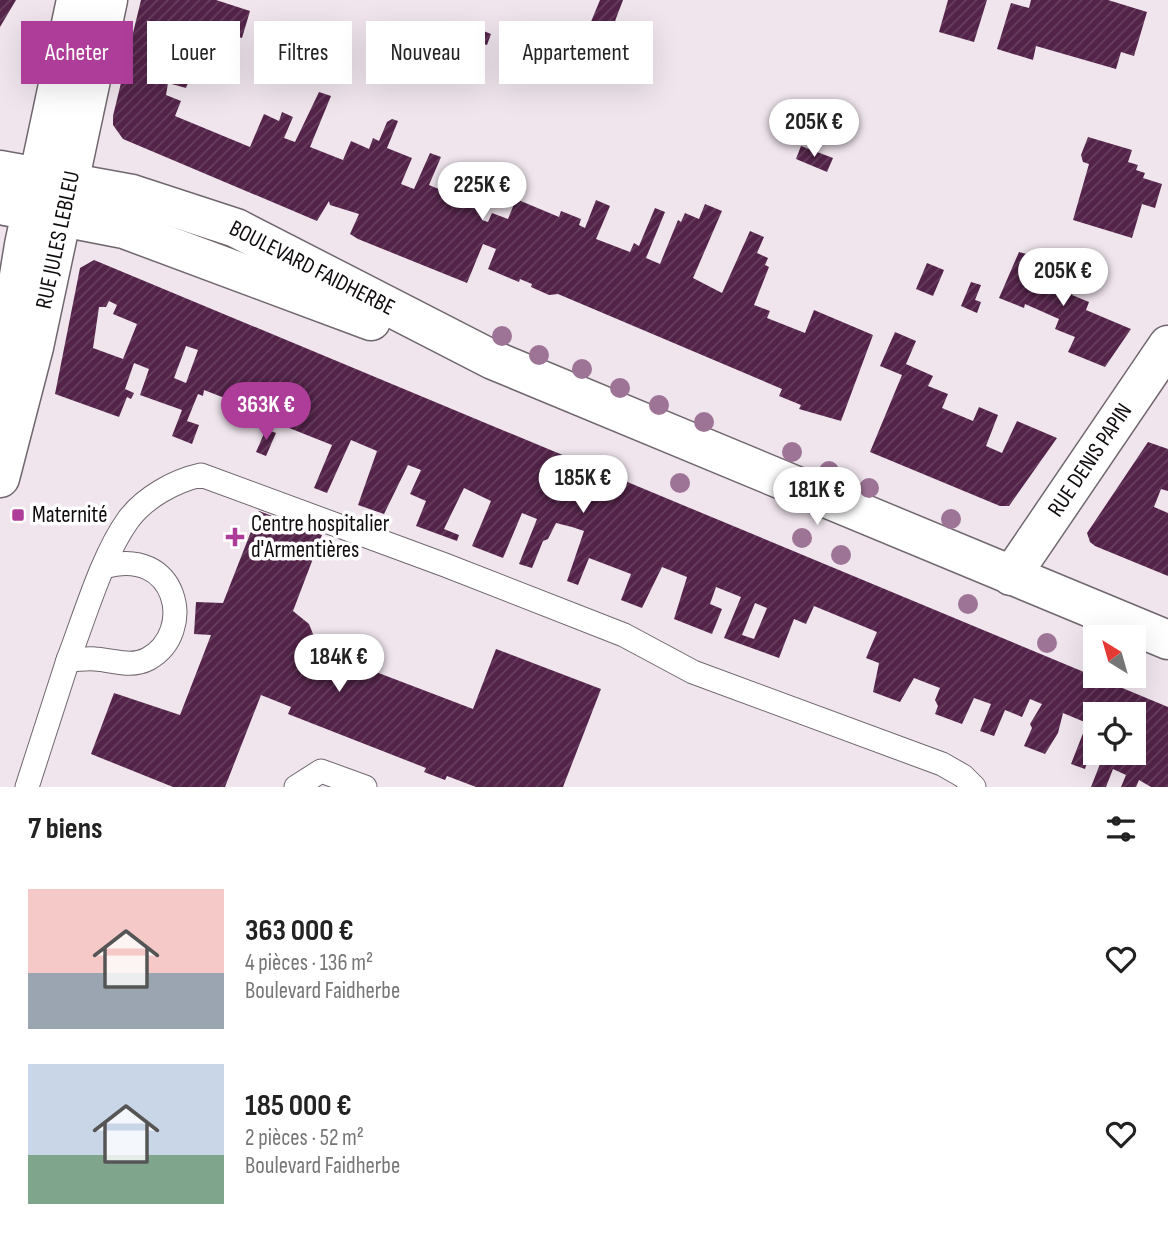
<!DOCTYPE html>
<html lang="fr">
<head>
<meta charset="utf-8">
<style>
  body { margin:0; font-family:"Sofia Sans Condensed",sans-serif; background:#f2f2f2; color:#222; height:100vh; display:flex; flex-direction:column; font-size:26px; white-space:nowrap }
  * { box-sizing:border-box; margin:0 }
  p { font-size:23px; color:#767676 }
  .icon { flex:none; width:38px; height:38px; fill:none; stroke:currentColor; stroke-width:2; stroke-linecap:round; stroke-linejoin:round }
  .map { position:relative; height:787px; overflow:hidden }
  .sheet { display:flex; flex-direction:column; background:#fff; flex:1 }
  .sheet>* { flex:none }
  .guide { position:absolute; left:21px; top:21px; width:700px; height:63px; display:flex; gap:14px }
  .needle { width:46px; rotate:323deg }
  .controls { position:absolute; left:1083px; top:625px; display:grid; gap:14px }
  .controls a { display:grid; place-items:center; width:63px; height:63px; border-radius:0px; background:#fff; box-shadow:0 7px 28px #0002; font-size:35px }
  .price { position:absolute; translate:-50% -60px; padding:0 16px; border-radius:24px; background:#fff; color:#222; font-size:23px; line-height:46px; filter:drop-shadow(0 2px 4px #0008) }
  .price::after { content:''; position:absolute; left:50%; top:42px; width:21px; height:16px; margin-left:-10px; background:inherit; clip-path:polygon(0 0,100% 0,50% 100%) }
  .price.current { background:#ae3d99; color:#fff }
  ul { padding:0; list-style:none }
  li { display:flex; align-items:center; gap:21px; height:175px; padding:0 28px }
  li span { display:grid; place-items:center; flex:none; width:196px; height:140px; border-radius:0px; color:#555 }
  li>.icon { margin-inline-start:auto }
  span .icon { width:84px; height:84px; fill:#fffc; stroke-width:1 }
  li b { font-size:30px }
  h2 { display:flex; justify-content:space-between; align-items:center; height:84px; padding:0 28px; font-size:30px }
  .pill { padding:0 24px; border-radius:0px; background:#fff; box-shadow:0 7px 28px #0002; font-size:24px; line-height:63px }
  .pill.current { background:#ae3d99; color:#fff }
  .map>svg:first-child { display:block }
  .building { fill:url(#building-hatch); fill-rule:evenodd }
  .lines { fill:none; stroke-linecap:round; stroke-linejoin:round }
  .lane-casing { stroke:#70676e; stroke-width:25 }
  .street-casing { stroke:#70676e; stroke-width:41 }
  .secondary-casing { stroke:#70676e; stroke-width:41 }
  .primary-casing { stroke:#70676e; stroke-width:41 }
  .lane { stroke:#fff; stroke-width:23 }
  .street { stroke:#fff; stroke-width:38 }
  .secondary { stroke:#fff; stroke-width:38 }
  .primary { stroke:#fff; stroke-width:38 }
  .tree { fill:#9e7496 }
  .poi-dot { fill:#ae3d99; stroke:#fff; stroke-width:2.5 }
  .labels { text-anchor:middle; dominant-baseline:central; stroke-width:7; stroke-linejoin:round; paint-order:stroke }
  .street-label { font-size:23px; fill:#0f0b0e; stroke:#fff }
  .poi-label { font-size:23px; fill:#0f0b0e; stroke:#fff; text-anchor:start }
</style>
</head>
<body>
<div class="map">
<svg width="1168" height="787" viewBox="0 0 1168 787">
  <defs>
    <pattern id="building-hatch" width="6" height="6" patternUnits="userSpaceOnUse" patternTransform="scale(1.75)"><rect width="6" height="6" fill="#532349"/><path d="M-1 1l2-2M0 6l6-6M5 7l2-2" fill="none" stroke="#67405f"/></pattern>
  </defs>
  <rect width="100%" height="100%" fill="#f0e5ed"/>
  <g class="building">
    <polygon points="0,0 16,0 0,27"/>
    <polygon points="141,0 216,0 250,11 242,38 226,33 217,60 200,54 186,88 168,83 166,95 181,101 175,116 250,147 264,114 279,121 282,112 293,117 284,138 295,142 319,92 331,96 310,147 343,160 351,141 369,149 373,138 379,141 387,122 392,119 398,121 387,148 412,158 401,184 414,189 430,153 441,157 429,185 487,209 482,220 488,222 492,213 508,219 516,199 559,217 561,211 581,219 579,225 585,228 596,200 610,206 596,239 630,252 634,243 639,246 655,208 665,212 646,258 660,264 678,220 681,222 685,213 699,219 705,204 722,211 693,278 722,293 750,231 764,237 757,253 768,258 765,265 769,267 754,305 770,311 767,318 805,333 814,310 873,335 841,421 799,409 801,405 779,396 782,389 558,294 549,295 531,287 532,284 520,279 519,282 488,269 496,249 483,244 467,283 358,239 350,234 359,214 330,205 329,201 317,221 123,139 113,125 113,116"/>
    <polygon points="600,0 623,0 609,37 588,29"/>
    <polygon points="948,0 987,0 974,42 939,32"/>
    <polygon points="1031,0 1108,0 1147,12 1134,56 1121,52 1116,69 1036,46 1033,60 997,49 1011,3 1029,8"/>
    <polygon points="481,30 491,34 487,45 476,41"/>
    <polygon points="339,41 351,45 341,71 315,63 320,52 334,56"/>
    <polygon points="1088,137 1132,150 1128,162 1138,165 1136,170 1145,173 1143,178 1162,184 1155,208 1142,204 1132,238 1073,220 1089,164 1083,162 1081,155"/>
    <polygon points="801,146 833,158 827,172 796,159"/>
    <polygon points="1019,252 1052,261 1054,266 1062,270 1058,278 1076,287 1072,295 1089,302 1086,310 1131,329 1105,367 1068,352 1075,337 1055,329 1059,319 1025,304 1024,308 999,298"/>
    <path d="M94,260L1168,707V787H1151L1139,780L1136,787H1121L1126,775L1113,769L1106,787H1091L1100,764L1088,759L1085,769L1071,764L1087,723L1063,713L1058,733L1045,754L1024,746L1032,728L1030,724L1042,704L1030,699L1022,717L1005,710L994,736L980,731L991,704L974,698L962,724L935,714L938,706L935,700L940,688L914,678L900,702L873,692L879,663L866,658L877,632L814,606L806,624L794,619L779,658L724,638L741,597L716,587L710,604L722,609L712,634L674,619L687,577L662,567L642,608L621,600L631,574L589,558L578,585L567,581L584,531L572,527L556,523L548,539L543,541L532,568L519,564L537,519L522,513L503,558L472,546L491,501L464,488L444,529L459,535L457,541L416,526L426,501L410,494L421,470L408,465L384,514L358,505L377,451L351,440L327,493L314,488L332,445L279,424L277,428L271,426L274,418L265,415L271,401L267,392L249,385L240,404L204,390L203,396L198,394L187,421L199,425L192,444L172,436L182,410L140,395L149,369L134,363L125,389L134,393L131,399L127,397L119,417L55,394L80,268ZM109,301L117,305L113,314L137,324L123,359L93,348L99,307H106ZM186,346L198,350L186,383L174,378ZM755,603L767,608L754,639L742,635ZM1096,714H1134V752H1096Z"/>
    <polygon points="927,263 944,270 933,296 916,289"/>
    <polygon points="971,282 981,285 975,300 981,302 977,313 961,306"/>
    <polygon points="895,332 916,341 906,364 933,376 928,386 948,394 942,408 973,421 979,407 998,415 986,446 1002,453 1017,421 1057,438 1009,506 1000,506 870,452 902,375 880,366"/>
    <polygon points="266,429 276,433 266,456 256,452"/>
    <polygon points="1148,442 1168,449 1168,491 1161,489 1154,507 1168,513 1168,576 1095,546 1090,542 1087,533"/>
    <polygon points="259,511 322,535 293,611 309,624 315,639 313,648 473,709 496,649 601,689 563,787 476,787 447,776 445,780 424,772 426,768 288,714 291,707 261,695 225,787 173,787 91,754 114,693 180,715 211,635 194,634 196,602 223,603"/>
  </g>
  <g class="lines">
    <defs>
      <g id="lane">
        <path d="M104,567C177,545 197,632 148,659C131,668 113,660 95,659C87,658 77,660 68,660C84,619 102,556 128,520C144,498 174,481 201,475L445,565L624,635L693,672L942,764L963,776L974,787"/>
        <polyline points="27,787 68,660"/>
        <polyline points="296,787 321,771 365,787"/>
      </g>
      <polyline id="street" points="1011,576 1168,345"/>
      <g id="secondary">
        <polyline points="0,170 132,194 236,228 493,360 1168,640"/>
        <polyline points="0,205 124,229 371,321"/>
      </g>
      <g id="primary">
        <polyline points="0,392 24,245 76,0"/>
        <polyline points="0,478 34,347 108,0"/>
      </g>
    </defs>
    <use href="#lane" class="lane-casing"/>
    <use href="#street" class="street-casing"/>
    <use href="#secondary" class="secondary-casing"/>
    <use href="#primary" class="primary-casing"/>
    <use href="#lane" class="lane"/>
    <use href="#street" class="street"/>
    <use href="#secondary" class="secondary"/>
    <use href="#primary" class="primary"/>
  </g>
  <g class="tree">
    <circle cx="502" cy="336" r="10"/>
    <circle cx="539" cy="355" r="10"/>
    <circle cx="582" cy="369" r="10"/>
    <circle cx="620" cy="388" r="10"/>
    <circle cx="659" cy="405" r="10"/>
    <circle cx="704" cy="422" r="10"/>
    <circle cx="792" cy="452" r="10"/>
    <circle cx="829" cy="471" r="10"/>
    <circle cx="680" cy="483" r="10"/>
    <circle cx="869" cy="488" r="10"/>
    <circle cx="951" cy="519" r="10"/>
    <circle cx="802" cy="538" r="10"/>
    <circle cx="841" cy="555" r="10"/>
    <circle cx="968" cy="604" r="10"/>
    <circle cx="1047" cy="643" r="10"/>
  </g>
  <g class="poi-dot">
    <rect x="11" y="508" width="14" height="14" rx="3.5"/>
    <path d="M231.5 526.5h7v7h7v7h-7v7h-7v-7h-7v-7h7z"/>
  </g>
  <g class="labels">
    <g class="street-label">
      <text transform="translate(58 240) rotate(-78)">RUE JULES LEBLEU</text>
      <text transform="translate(312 268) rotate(27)">BOULEVARD FAIDHERBE</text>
      <text transform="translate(1090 460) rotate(-56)">RUE DENIS PAPIN</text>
    </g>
    <g class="poi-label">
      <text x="32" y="515">Maternité</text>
      <text x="251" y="524">Centre hospitalier<tspan x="251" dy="26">d'Armentières</tspan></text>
    </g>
  </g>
</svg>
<div class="controls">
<a><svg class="needle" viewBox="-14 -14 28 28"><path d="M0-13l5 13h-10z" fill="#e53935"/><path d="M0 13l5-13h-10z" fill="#767676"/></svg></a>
<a><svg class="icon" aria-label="locate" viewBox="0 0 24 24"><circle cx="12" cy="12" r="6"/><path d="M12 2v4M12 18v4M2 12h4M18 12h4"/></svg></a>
</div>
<b class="price" style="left:814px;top:159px">205K €</b>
<b class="price" style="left:482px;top:222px">225K €</b>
<b class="price" style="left:1063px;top:308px">205K €</b>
<b class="price current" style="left:266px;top:442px">363K €</b>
<b class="price" style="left:583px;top:515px">185K €</b>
<b class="price" style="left:817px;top:527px">181K €</b>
<b class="price" style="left:339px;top:694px">184K €</b>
<div class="guide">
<a class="pill current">Acheter</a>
<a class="pill">Louer</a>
<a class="pill">Filtres</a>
<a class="pill">Nouveau</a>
<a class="pill">Appartement</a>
</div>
</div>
<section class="sheet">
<h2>7 biens<svg class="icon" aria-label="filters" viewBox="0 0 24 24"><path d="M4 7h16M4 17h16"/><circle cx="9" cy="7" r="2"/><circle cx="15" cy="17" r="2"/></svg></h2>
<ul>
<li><span style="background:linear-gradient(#f6c9c9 60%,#9aa5b1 0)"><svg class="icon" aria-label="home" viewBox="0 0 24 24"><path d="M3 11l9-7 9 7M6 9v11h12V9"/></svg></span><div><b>363 000 €</b><p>4 pièces · 136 m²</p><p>Boulevard Faidherbe</p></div><svg class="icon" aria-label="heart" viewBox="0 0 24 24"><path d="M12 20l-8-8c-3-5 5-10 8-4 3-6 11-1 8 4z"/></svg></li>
<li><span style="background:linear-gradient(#c9d6e8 65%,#7fa58c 0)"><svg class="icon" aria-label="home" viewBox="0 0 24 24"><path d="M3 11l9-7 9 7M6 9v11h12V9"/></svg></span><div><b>185 000 €</b><p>2 pièces · 52 m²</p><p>Boulevard Faidherbe</p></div><svg class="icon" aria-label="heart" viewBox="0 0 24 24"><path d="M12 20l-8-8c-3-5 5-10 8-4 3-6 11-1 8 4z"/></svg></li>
</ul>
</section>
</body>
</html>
